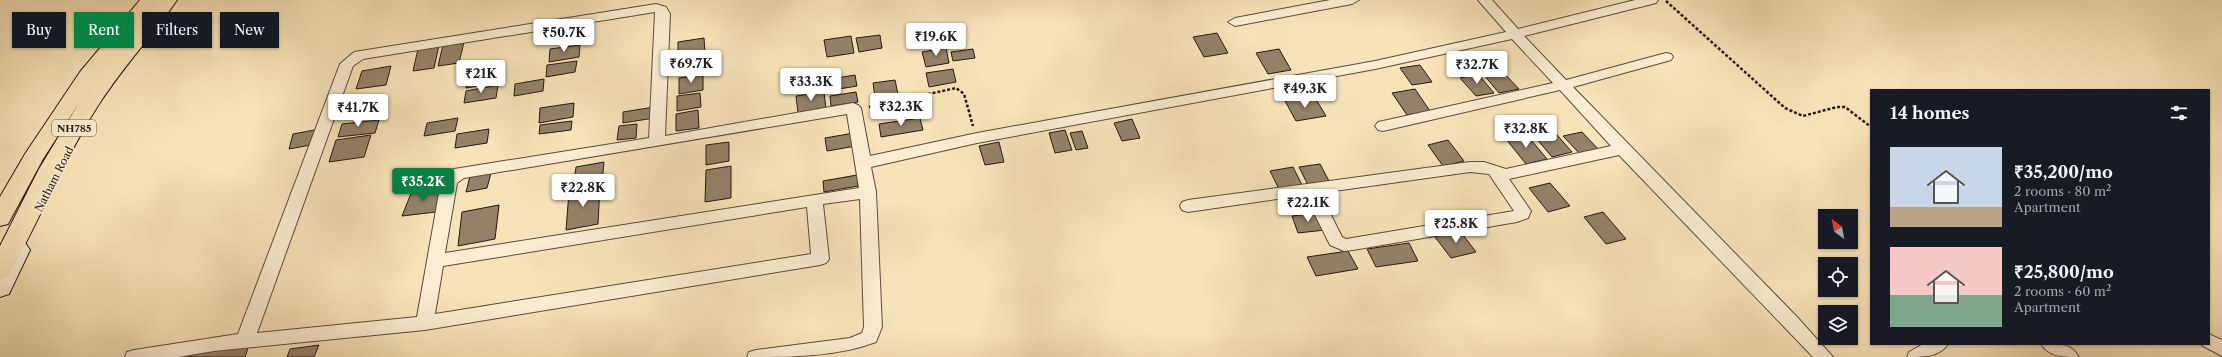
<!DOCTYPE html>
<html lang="en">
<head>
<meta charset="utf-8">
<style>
  body { margin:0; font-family:"Libre Caslon Text",serif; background:#20242c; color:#f1f3f6; height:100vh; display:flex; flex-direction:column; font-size:15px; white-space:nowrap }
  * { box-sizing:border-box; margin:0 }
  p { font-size:13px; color:#9ea1a6 }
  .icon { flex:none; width:22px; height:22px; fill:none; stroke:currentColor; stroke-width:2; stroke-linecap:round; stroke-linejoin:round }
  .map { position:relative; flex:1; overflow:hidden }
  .drawer { position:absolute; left:1870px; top:89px; width:340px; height:256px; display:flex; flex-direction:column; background:#171b24; border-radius:0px; box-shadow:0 1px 3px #0004 }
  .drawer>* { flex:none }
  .banner { position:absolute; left:12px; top:12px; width:380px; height:36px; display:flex; gap:8px }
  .needle { width:26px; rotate:328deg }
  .buttons { position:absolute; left:1818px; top:209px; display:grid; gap:8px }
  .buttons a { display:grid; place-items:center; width:40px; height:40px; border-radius:0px; background:#171b24; box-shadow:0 1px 3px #0004; font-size:20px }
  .price { position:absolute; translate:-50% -34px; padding:0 9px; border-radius:4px; background:#fff; color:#222; font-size:13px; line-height:26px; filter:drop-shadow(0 1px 2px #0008) }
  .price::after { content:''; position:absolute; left:50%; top:24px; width:12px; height:9px; margin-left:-6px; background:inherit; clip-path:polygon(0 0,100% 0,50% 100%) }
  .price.on { background:#0b8043; color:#fff }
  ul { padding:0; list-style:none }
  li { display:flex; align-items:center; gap:12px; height:100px; padding:0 20px }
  li span { display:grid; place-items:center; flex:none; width:112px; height:80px; border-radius:0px; color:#555 }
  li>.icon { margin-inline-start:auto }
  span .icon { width:48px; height:48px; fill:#fffc; stroke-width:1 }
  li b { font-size:17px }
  h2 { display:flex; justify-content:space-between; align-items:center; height:48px; padding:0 20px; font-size:17px }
  .tag { padding:0 14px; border-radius:0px; background:#171b24; box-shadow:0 1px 3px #0004; font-size:14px; line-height:36px }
  .tag.on { background:#0b8043; color:#fff }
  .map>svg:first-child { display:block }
  .building { fill:#938269; stroke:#271913 }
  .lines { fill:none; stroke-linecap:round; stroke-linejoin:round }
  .street-casing { stroke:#5b4c3c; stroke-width:2 }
  .secondary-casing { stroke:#271913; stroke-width:2 }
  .highway-casing { stroke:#271913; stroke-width:2 }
  .path { stroke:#271913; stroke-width:2.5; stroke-dasharray:3 2; stroke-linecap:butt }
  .street { fill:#faedd2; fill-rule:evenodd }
  .secondary { fill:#faedd2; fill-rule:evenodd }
  .highway { fill:#f7e3b9; fill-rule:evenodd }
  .labels { text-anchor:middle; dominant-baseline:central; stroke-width:3.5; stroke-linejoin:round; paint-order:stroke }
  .shield { fill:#faedd2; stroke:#66594c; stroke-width:1 }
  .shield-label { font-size:10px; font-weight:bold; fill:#271913 }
  .street-label { font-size:11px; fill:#271913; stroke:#faedd2 }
</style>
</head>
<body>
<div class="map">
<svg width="2222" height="357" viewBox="0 0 2222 357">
  <rect width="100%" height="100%" fill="#f7e3b9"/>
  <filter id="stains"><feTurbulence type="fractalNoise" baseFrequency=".005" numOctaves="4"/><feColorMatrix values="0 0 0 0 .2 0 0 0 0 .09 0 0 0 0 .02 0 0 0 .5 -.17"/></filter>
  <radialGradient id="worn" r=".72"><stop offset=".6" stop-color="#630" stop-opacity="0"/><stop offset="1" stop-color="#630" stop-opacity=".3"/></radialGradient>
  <g class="building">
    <polygon points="1217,33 1228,53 1204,57 1193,37"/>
    <polygon points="880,35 882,48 859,52 856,38"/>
    <polygon points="851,36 854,53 827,57 824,40"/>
    <polygon points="704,38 705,53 678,57 678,42"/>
    <polygon points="464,42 459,63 438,66 443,45"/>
    <polygon points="439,45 434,68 413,71 418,49"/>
    <polygon points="580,45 579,57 549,62 550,49"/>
    <polygon points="946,48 949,63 926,67 922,52"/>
    <polygon points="973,49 975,58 953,61 951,52"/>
    <polygon points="1279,49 1291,70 1268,74 1256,53"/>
    <polygon points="704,56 704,71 679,75 679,59"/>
    <polygon points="577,61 575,72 546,77 547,65"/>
    <polygon points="1420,65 1432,82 1412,85 1400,68"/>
    <polygon points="391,66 386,85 356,89 362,71"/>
    <polygon points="500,69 498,83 466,88 468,75"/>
    <polygon points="953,69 956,82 929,87 926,73"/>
    <polygon points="1502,71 1519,89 1499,93 1484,75"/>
    <polygon points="703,74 703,90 679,94 679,78"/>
    <polygon points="1478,74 1494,93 1476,96 1460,78"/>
    <polygon points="855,75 857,86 833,90 831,79"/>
    <polygon points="544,79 543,91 514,96 515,84"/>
    <polygon points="895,80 898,94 875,97 873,83"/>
    <polygon points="498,85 496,98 464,103 466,91"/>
    <polygon points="1415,89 1430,111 1407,115 1392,93"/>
    <polygon points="824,92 826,109 798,113 796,96"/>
    <polygon points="856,92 858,102 831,106 830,96"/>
    <polygon points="700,93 701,107 677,111 677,96"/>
    <polygon points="1314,96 1326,116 1296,121 1285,101"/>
    <polygon points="574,103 573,117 539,123 540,108"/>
    <polygon points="654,107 654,118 623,123 623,112"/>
    <polygon points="698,110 699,128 676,131 676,114"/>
    <polygon points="458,118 455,131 424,136 427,123"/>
    <polygon points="920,118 923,130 881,137 879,124"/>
    <polygon points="1132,119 1140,138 1122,141 1114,123"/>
    <polygon points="379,120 375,133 338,137 342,124"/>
    <polygon points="572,121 571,130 539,134 540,125"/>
    <polygon points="637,124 636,138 617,140 619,126"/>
    <polygon points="1550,127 1572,152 1552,157 1530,131"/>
    <polygon points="320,129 316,144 289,149 293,134"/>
    <polygon points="489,129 487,143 455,148 457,134"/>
    <polygon points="1065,130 1072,150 1055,153 1049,133"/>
    <polygon points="1082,131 1088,148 1076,150 1070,133"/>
    <polygon points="1582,132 1599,150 1580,154 1563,136"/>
    <polygon points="854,133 856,146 827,151 825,138"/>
    <polygon points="1526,134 1547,159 1526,164 1506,139"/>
    <polygon points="371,135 364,157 329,162 336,140"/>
    <polygon points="1448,140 1464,161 1443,166 1428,145"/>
    <polygon points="729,142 729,161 706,165 706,145"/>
    <polygon points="999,142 1004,162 985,165 979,146"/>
    <polygon points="604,162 602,183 573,187 576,167"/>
    <polygon points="1320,164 1329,181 1308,185 1299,167"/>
    <polygon points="731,166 731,198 705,202 706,170"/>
    <polygon points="1293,167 1303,187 1280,191 1270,171"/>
    <polygon points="491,173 487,188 466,192 470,176"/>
    <polygon points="857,175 858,186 824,192 823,181"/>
    <polygon points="1550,183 1570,206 1548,212 1529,188"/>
    <polygon points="444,187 436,212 402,216 412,191"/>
    <polygon points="600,187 598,224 566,230 569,192"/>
    <polygon points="499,205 495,239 458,246 462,212"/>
    <polygon points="1603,212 1626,239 1606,244 1584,217"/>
    <polygon points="1317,213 1325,230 1298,233 1292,216"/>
    <polygon points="1460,231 1476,252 1451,258 1435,237"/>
    <polygon points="1409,243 1418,261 1376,267 1367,249"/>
    <polygon points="1348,251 1358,269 1316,276 1307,257"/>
    <polygon points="249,345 245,357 178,357"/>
    <polygon points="319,345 314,357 287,357 290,349"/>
  </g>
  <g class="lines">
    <defs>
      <g id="street">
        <polygon points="1330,0 1359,0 1352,4 1235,26 1228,22 1235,18"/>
        <path d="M1478,0H1492L1518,29L1635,0H1658L1656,3L1524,36L1566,80L1666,53L1671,54L1673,57L1671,60L1573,87L1798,318L1833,357H1813L1619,155L1509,179L1531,211L1528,218L1517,222L1353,250L1344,251L1330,245L1305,195L1188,212L1182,210L1180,206L1182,202L1188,200L1470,162H1484L1506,169L1611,146L1560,90L1383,131L1378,130L1375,126L1378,122L1383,121L1553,83L1512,39L1375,69L977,143L871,167L876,192L882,327L876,342C836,357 791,357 747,357L749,352L756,350L850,338L862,333L864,327L860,199L823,204L829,259L826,263L820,265L425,330L214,351L178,357H125L127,352L134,350L238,334L340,64L354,52L656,4L666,7L670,14L665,136L853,103L858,105L861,108L870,156L977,133L1375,61L1506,32ZM655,12L649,138L454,169L447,173L441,182L417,317L257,333L353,66L363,59ZM847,114L859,188L445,253L457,183L464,178ZM1470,172L1489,174L1514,211L1346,239L1342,237L1320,193ZM807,207L811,254L435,314L443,266Z"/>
        <polygon points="2209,334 2222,340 2222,356 2203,346 2201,344 2209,344"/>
        <path d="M1923,344H1948C1940,357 1922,357 1907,357L1909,352Z"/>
        <path d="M2041,344C2056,344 2071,342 2079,357C2064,357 2049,357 2041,344Z"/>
      </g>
      <polygon id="secondary" points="18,242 26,244 30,250 9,294 0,297 0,263 10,244"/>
      <path id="highway" d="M140,0H177C151,38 118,72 94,112C61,165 39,222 8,276L0,279V246L39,169L79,103L43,159L8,224L0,226V197L25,154L80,72Z"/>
    </defs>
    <use href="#street" class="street-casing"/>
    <use href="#secondary" class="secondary-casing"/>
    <use href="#highway" class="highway-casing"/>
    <g class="path">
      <polyline points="1666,1 1785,108 1803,116 1837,107 1845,107 1871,127"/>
      <polyline points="869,107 956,88 964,94 973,126"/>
    </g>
    <use href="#street" class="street"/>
    <use href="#secondary" class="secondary"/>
    <use href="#highway" class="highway"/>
  </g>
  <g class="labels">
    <rect class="shield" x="52" y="120" width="44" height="16" rx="3"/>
    <g class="shield-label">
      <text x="74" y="128">NH785</text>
    </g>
    <g class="street-label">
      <text transform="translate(54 179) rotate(-63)">Natham Road</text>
    </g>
  </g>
  <rect width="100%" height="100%" filter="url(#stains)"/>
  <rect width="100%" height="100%" fill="url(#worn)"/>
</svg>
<div class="buttons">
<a><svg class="needle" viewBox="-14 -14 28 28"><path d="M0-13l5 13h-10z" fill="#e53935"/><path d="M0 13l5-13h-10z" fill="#9ea1a6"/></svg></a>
<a><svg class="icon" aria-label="locate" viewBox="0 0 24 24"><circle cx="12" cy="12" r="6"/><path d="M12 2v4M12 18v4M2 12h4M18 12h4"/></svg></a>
<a><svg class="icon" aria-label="layers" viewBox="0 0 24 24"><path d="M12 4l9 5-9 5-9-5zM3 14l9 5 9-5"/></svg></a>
</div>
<b class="price" style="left:564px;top:53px">₹50.7K</b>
<b class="price" style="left:936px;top:57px">₹19.6K</b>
<b class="price" style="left:691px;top:84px">₹69.7K</b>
<b class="price" style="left:1477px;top:85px">₹32.7K</b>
<b class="price" style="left:481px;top:94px">₹21K</b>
<b class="price" style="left:811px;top:102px">₹33.3K</b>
<b class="price" style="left:1305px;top:109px">₹49.3K</b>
<b class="price" style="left:901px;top:127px">₹32.3K</b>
<b class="price" style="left:358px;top:128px">₹41.7K</b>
<b class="price" style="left:1526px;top:149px">₹32.8K</b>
<b class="price on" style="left:423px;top:202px">₹35.2K</b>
<b class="price" style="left:583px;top:208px">₹22.8K</b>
<b class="price" style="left:1308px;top:223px">₹22.1K</b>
<b class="price" style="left:1456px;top:244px">₹25.8K</b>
<div class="banner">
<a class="tag">Buy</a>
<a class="tag on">Rent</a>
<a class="tag">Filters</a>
<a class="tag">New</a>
</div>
<section class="drawer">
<h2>14 homes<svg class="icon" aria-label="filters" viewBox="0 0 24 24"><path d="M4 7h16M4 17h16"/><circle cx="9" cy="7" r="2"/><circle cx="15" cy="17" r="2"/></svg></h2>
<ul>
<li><span style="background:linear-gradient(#c9d6e8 75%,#b9a48a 0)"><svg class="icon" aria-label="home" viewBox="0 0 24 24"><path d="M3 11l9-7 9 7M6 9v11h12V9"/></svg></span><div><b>₹35,200/mo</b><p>2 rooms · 80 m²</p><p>Apartment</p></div></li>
<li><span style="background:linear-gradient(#f6c9c9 60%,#7fa58c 0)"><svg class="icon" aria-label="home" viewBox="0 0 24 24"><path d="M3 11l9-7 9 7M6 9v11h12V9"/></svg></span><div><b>₹25,800/mo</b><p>2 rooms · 60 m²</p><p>Apartment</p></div></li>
</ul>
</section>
</div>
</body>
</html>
